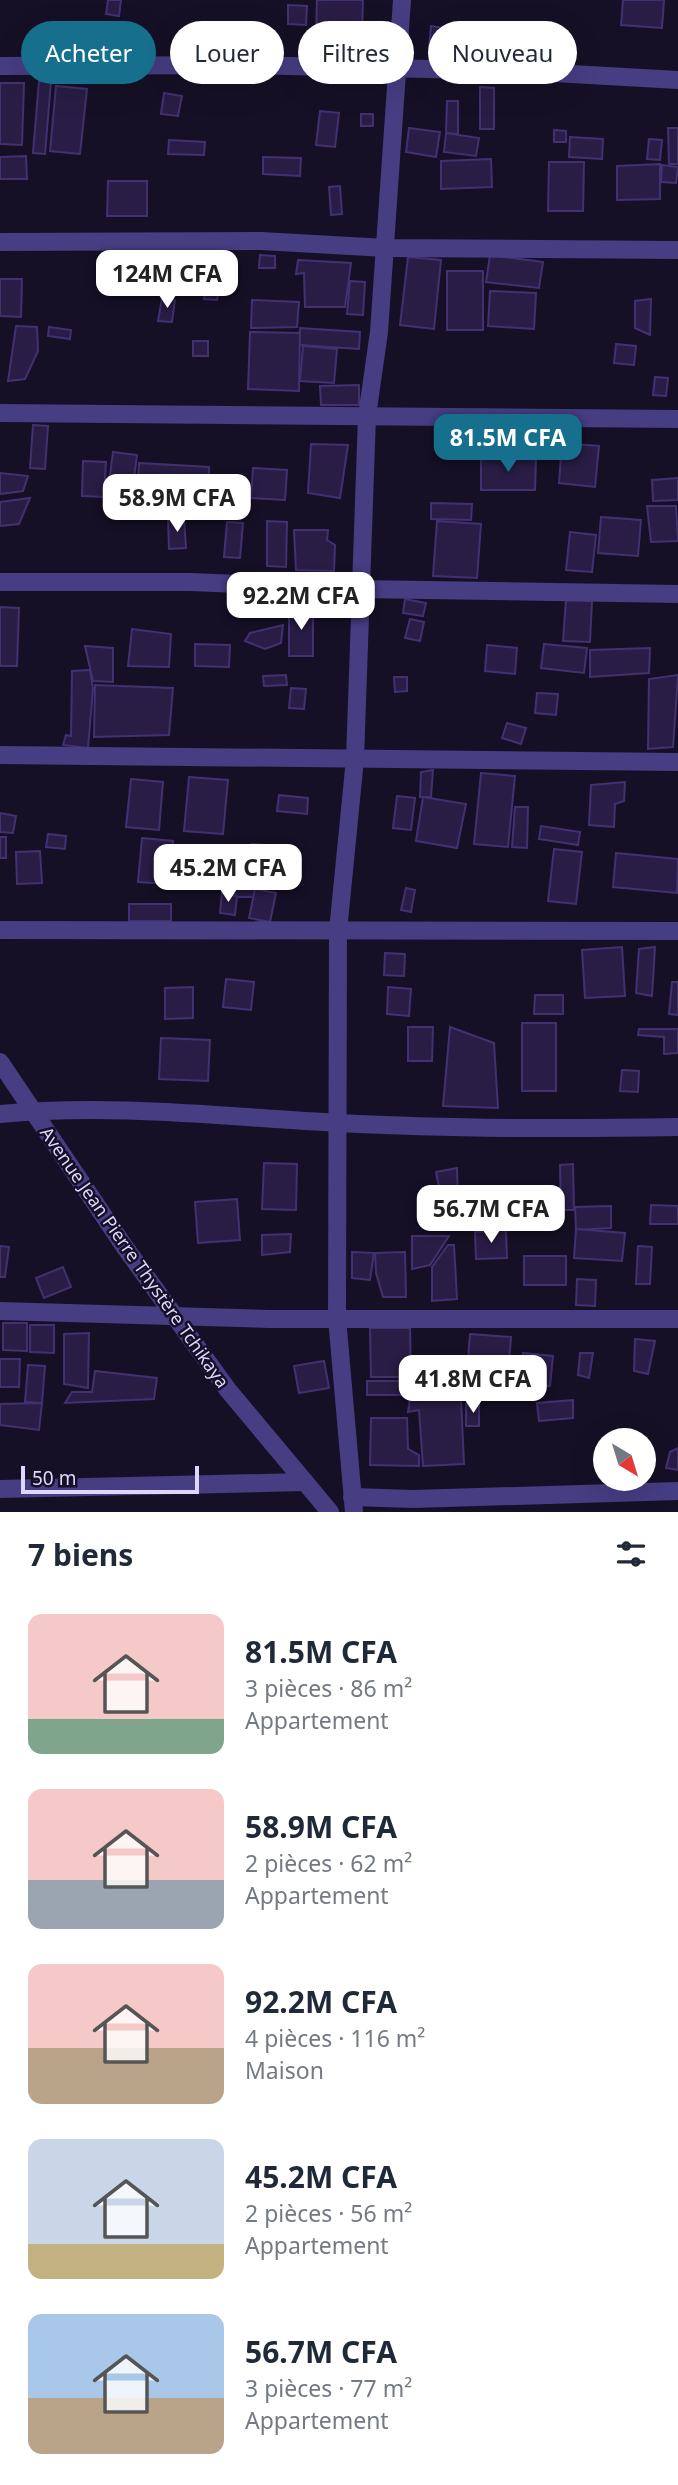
<!DOCTYPE html>
<html lang="fr">
<head>
<meta charset="utf-8">
<style>
  body { margin:0; font-family:"Noto Sans",sans-serif; background:#f2f2f3; color:#1f2937; height:100vh; display:flex; flex-direction:column; font-size:26px; white-space:nowrap }
  * { box-sizing:border-box; margin:0 }
  p { font-size:23px; color:#747a83 }
  .icon { flex:none; width:38px; height:38px; fill:none; stroke:currentColor; stroke-width:2; stroke-linecap:round; stroke-linejoin:round }
  .map { position:relative; height:1512px; overflow:hidden }
  .panel { display:flex; flex-direction:column; background:#fff; flex:1 }
  .panel>* { flex:none }
  .hud { position:absolute; left:21px; top:21px; width:637px; height:63px; display:flex; gap:14px }
  .needle { width:46px; rotate:142deg }
  .fabs { position:absolute; left:593px; top:1428px; display:grid; gap:14px }
  .fabs a { display:grid; place-items:center; width:63px; height:63px; border-radius:50%; background:#fff; box-shadow:0 7px 28px #0002; font-size:35px }
  .scale { position:absolute; left:21px; bottom:18px; width:178px; box-sizing:border-box; padding-left:7px; border:4px solid #ded6fd; border-top:0; font-size:19px; line-height:24px; white-space:nowrap; color:#ded6fd; -webkit-text-stroke:5px #161026; paint-order:stroke }
  .price { position:absolute; translate:-50% -60px; padding:0 16px; border-radius:14px; background:#fff; color:#222; font-size:23px; line-height:46px; filter:drop-shadow(0 2px 4px #0008) }
  .price::after { content:''; position:absolute; left:50%; top:42px; width:21px; height:16px; margin-left:-10px; background:inherit; clip-path:polygon(0 0,100% 0,50% 100%) }
  .price.on { background:#16708d; color:#fff }
  ul { padding:0; list-style:none }
  li { display:flex; align-items:center; gap:21px; height:175px; padding:0 28px }
  li span { display:grid; place-items:center; flex:none; width:196px; height:140px; border-radius:14px; color:#555 }
  li>.icon { margin-inline-start:auto }
  span .icon { width:84px; height:84px; fill:#fffc; stroke-width:1 }
  li b { font-size:30px }
  h2 { display:flex; justify-content:space-between; align-items:center; height:84px; padding:0 28px; font-size:30px }
  .tag { padding:0 24px; border-radius:32px; background:#fff; box-shadow:0 7px 28px #0002; font-size:24px; line-height:63px }
  .tag.on { background:#16708d; color:#fff }
  .map>svg:first-child { display:block }
  .building { fill:#291d46; stroke:#433071; stroke-width:2 }
  .lines { fill:none; stroke-linecap:round; stroke-linejoin:round }
  .minor { stroke:#463d83; stroke-width:18 }
  .labels { text-anchor:middle; dominant-baseline:central; stroke-width:5; stroke-linejoin:round; paint-order:stroke }
  .street-label { font-size:18px; fill:#ded6fd; stroke:#161026 }
</style>
</head>
<body>
<div class="map">
<svg width="678" height="1512" viewBox="0 0 678 1512">
  <rect width="100%" height="100%" fill="#161026"/>
  <g class="building">
    <polygon points="108,0 121,0 119,16 106,14"/>
    <polygon points="317,0 363,0 362,36 316,35"/>
    <polygon points="623,0 664,0 662,28 621,25"/>
    <polygon points="288,5 307,6 306,25 288,24"/>
    <polygon points="431,26 443,28 441,49 429,48"/>
    <polygon points="39,81 51,82 45,154 33,153"/>
    <polygon points="0,83 24,83 22,145 0,144"/>
    <polygon points="56,86 87,89 80,154 50,151"/>
    <polygon points="480,87 494,88 494,129 480,129"/>
    <polygon points="164,93 182,96 178,116 161,114"/>
    <polygon points="447,101 458,101 458,134 446,133"/>
    <polygon points="320,111 339,113 335,147 316,145"/>
    <rect x="361" y="114" width="12" height="12"/>
    <polygon points="409,128 440,132 436,157 406,152"/>
    <polygon points="668,128 678,128 678,164 669,164"/>
    <polygon points="554,130 566,131 566,142 554,142"/>
    <polygon points="446,133 479,138 476,156 444,152"/>
    <polygon points="570,137 603,139 602,159 569,157"/>
    <polygon points="649,139 662,140 660,160 647,159"/>
    <polygon points="169,140 205,142 204,155 168,154"/>
    <polygon points="26,156 27,179 0,179 0,157"/>
    <polygon points="263,157 301,158 300,176 263,174"/>
    <polygon points="491,159 492,187 441,189 441,161"/>
    <polygon points="549,162 584,162 583,211 548,211"/>
    <polygon points="660,164 660,199 617,200 617,166"/>
    <polygon points="662,165 678,167 676,183 661,182"/>
    <polygon points="108,181 147,181 147,216 107,216"/>
    <polygon points="340,186 342,214 331,215 329,187"/>
    <polygon points="260,255 275,256 275,268 259,268"/>
    <polygon points="490,255 543,262 539,288 486,282"/>
    <polygon points="408,257 441,260 434,329 400,325"/>
    <polygon points="298,260 351,263 345,307 305,307 304,273 296,274"/>
    <rect x="447" y="271" width="36" height="59"/>
    <polygon points="0,279 22,279 21,317 0,316"/>
    <polygon points="350,281 365,282 363,315 347,314"/>
    <polygon points="206,282 220,284 217,300 204,299"/>
    <polygon points="490,291 536,293 534,329 488,326"/>
    <polygon points="162,298 175,300 172,322 158,321"/>
    <polygon points="651,299 650,335 635,328 635,301"/>
    <polygon points="252,300 299,302 297,327 251,328"/>
    <polygon points="16,326 37,327 38,351 25,379 8,381"/>
    <polygon points="49,327 71,330 70,339 48,336"/>
    <polygon points="300,328 360,332 359,349 299,345"/>
    <polygon points="250,332 300,333 299,391 248,389"/>
    <rect x="193" y="341" width="15" height="15"/>
    <polygon points="616,344 636,346 634,365 614,363"/>
    <polygon points="303,346 337,349 334,383 300,381"/>
    <polygon points="655,377 668,378 666,396 653,395"/>
    <polygon points="359,385 359,405 321,405 320,386"/>
    <polygon points="33,425 48,426 45,469 30,468"/>
    <polygon points="562,443 599,446 595,487 559,483"/>
    <polygon points="311,444 348,445 340,498 308,493"/>
    <polygon points="113,452 137,455 131,500 107,497"/>
    <polygon points="481,457 536,458 535,490 481,490"/>
    <polygon points="83,461 106,462 104,497 82,496"/>
    <polygon points="139,463 209,467 210,496 137,497"/>
    <polygon points="253,468 287,470 285,500 251,498"/>
    <polygon points="0,473 28,476 23,491 0,494"/>
    <polygon points="678,478 678,500 653,501 652,480"/>
    <polygon points="210,496 233,500 230,518 206,514"/>
    <polygon points="30,498 19,524 0,526 0,502"/>
    <polygon points="431,503 472,504 471,520 431,519"/>
    <polygon points="647,506 676,506 678,541 651,542"/>
    <polygon points="601,517 641,520 638,556 598,553"/>
    <polygon points="184,518 186,548 169,549 168,519"/>
    <polygon points="267,521 287,522 286,567 267,566"/>
    <polygon points="437,521 481,524 477,578 433,576"/>
    <polygon points="227,522 243,523 240,558 224,557"/>
    <polygon points="294,530 328,530 327,540 335,545 334,571 296,570"/>
    <polygon points="570,532 596,535 592,572 566,570"/>
    <polygon points="405,599 426,603 423,616 403,613"/>
    <polygon points="566,600 592,601 590,642 563,641"/>
    <polygon points="0,607 19,608 17,666 0,666"/>
    <rect x="289" y="608" width="24" height="48"/>
    <polygon points="410,619 424,622 420,641 405,638"/>
    <polygon points="283,625 281,643 265,649 245,641 250,633"/>
    <polygon points="132,629 171,634 169,667 128,666"/>
    <polygon points="195,644 230,645 229,667 195,666"/>
    <polygon points="544,644 587,648 584,673 541,668"/>
    <polygon points="487,645 517,648 515,674 485,671"/>
    <polygon points="85,646 113,648 113,682 93,681"/>
    <polygon points="650,648 649,673 590,677 590,650"/>
    <polygon points="90,670 93,689 88,748 63,745 66,735 71,736 72,671"/>
    <polygon points="286,675 287,685 264,686 263,676"/>
    <polygon points="678,675 673,747 648,749 649,679"/>
    <polygon points="394,677 407,677 407,691 395,692"/>
    <polygon points="95,685 173,688 169,735 94,737"/>
    <polygon points="291,688 306,689 304,709 289,708"/>
    <polygon points="537,693 558,694 556,715 535,713"/>
    <polygon points="507,723 526,728 521,744 502,738"/>
    <polygon points="433,770 431,797 420,797 421,772"/>
    <polygon points="481,773 515,776 508,847 474,844"/>
    <polygon points="189,777 228,780 223,834 184,831"/>
    <polygon points="131,779 163,782 159,830 126,827"/>
    <polygon points="625,782 624,801 615,804 614,827 589,825 591,785"/>
    <polygon points="279,795 308,798 307,814 277,811"/>
    <polygon points="397,796 415,798 411,830 393,828"/>
    <polygon points="423,797 466,804 457,848 416,841"/>
    <polygon points="515,807 528,807 527,848 512,847"/>
    <polygon points="0,813 16,816 13,833 0,832"/>
    <polygon points="541,826 580,832 578,845 539,839"/>
    <polygon points="48,834 66,836 65,849 46,847"/>
    <rect x="0" y="837" width="6" height="21"/>
    <polygon points="142,838 173,841 170,884 138,882"/>
    <polygon points="252,844 278,846 276,857 271,853 251,855"/>
    <polygon points="554,849 582,852 576,904 548,901"/>
    <polygon points="40,851 42,883 17,884 16,852"/>
    <polygon points="237,853 269,856 275,858 272,867 231,865 233,854"/>
    <polygon points="616,853 678,859 677,893 613,887"/>
    <polygon points="229,866 272,868 273,888 259,887 253,897 238,897 229,890"/>
    <polygon points="406,888 415,890 411,912 401,910"/>
    <polygon points="255,889 276,893 270,922 249,918"/>
    <polygon points="222,892 237,897 235,915 220,913"/>
    <rect x="129" y="904" width="42" height="17"/>
    <polygon points="622,947 625,996 585,998 582,950"/>
    <polygon points="655,947 652,996 636,993 639,949"/>
    <polygon points="385,953 405,954 404,976 384,975"/>
    <polygon points="226,979 254,982 251,1010 223,1007"/>
    <polygon points="672,982 678,982 678,1015 669,1014"/>
    <polygon points="193,987 193,1018 165,1019 165,988"/>
    <polygon points="388,987 411,989 409,1016 387,1014"/>
    <polygon points="535,995 563,995 563,1014 534,1014"/>
    <rect x="522" y="1023" width="34" height="68"/>
    <polygon points="408,1027 433,1027 432,1061 408,1061"/>
    <polygon points="450,1027 494,1043 498,1108 443,1106"/>
    <polygon points="639,1029 678,1029 678,1053 664,1054 664,1037 638,1035"/>
    <polygon points="161,1038 210,1040 208,1081 159,1079"/>
    <polygon points="622,1070 639,1071 638,1092 620,1091"/>
    <polygon points="264,1163 297,1164 296,1210 262,1209"/>
    <polygon points="573,1164 574,1210 561,1210 560,1165"/>
    <polygon points="457,1168 458,1206 443,1208 436,1172"/>
    <polygon points="237,1199 240,1240 198,1243 195,1202"/>
    <polygon points="651,1205 678,1206 678,1224 650,1224"/>
    <polygon points="611,1206 611,1228 576,1230 575,1207"/>
    <polygon points="576,1229 625,1233 622,1261 574,1258"/>
    <polygon points="506,1230 507,1258 476,1259 475,1232"/>
    <polygon points="291,1234 290,1252 262,1255 262,1235"/>
    <polygon points="412,1236 449,1236 430,1265 412,1269"/>
    <polygon points="448,1245 454,1245 457,1299 432,1301 432,1267"/>
    <polygon points="0,1246 9,1247 5,1277 0,1277"/>
    <polygon points="638,1246 652,1247 650,1284 636,1284"/>
    <polygon points="352,1252 374,1253 370,1280 352,1278"/>
    <polygon points="405,1252 406,1297 383,1297 376,1273 375,1253"/>
    <rect x="524" y="1256" width="42" height="29"/>
    <polygon points="63,1267 71,1287 44,1298 36,1278"/>
    <polygon points="577,1279 596,1280 595,1306 576,1305"/>
    <polygon points="3,1323 27,1323 27,1351 3,1350"/>
    <polygon points="30,1325 54,1325 54,1353 30,1352"/>
    <polygon points="370,1328 410,1328 411,1377 371,1377"/>
    <polygon points="89,1333 88,1388 64,1384 64,1334"/>
    <polygon points="470,1334 511,1337 508,1375 467,1372"/>
    <polygon points="635,1339 655,1341 648,1374 634,1371"/>
    <polygon points="523,1353 553,1356 550,1386 522,1385"/>
    <polygon points="580,1353 593,1353 589,1378 578,1375"/>
    <polygon points="0,1359 20,1359 19,1387 0,1387"/>
    <polygon points="324,1361 329,1388 299,1393 294,1366"/>
    <polygon points="28,1365 45,1366 42,1403 25,1402"/>
    <polygon points="95,1371 157,1378 154,1399 65,1403 72,1392 92,1392"/>
    <polygon points="367,1381 405,1381 404,1395 367,1395"/>
    <polygon points="461,1398 464,1464 423,1466 419,1410 408,1412 410,1399"/>
    <polygon points="573,1400 573,1418 539,1421 537,1403"/>
    <polygon points="42,1403 39,1430 0,1425 0,1404"/>
    <rect x="466" y="1404" width="13" height="22"/>
    <polygon points="371,1418 407,1418 408,1449 419,1455 419,1466 370,1465"/>
    <polygon points="678,1448 678,1470 666,1468 670,1452"/>
  </g>
  <g class="lines">
    <g class="minor">
      <polyline points="0,66 244,65 518,71 678,80"/>
      <polyline points="0,242 261,241 386,248 678,250"/>
      <polyline points="0,413 678,419"/>
      <polyline points="0,582 191,582 359,589 678,594"/>
      <polyline points="0,755 678,762"/>
      <polyline points="0,930 678,931"/>
      <polyline points="0,1062 124,1246 228,1390 330,1512"/>
      <path d="M0,1114C112,1103 227,1117 339,1123C452,1129 565,1129 678,1127"/>
      <polyline points="0,1311 269,1319 678,1319"/>
      <polyline points="0,1489 305,1482"/>
      <polyline points="352,1497 413,1499 678,1491"/>
      <polyline points="354,1512 337,1318 338,931 355,759 367,416 379,332 402,0"/>
    </g>
  </g>
  <g class="labels">
    <g class="street-label">
      <text transform="translate(135 1257) rotate(55)">Avenue Jean Pierre Thystère Tchikaya</text>
    </g>
  </g>
</svg>
<div class="fabs">
<a><svg class="needle" viewBox="-14 -14 28 28"><path d="M0-13l5 13h-10z" fill="#e53935"/><path d="M0 13l5-13h-10z" fill="#747a83"/></svg></a>
</div>
<div class="scale">50 m</div>
<b class="price" style="left:167px;top:310px">124M CFA</b>
<b class="price on" style="left:508px;top:474px">81.5M CFA</b>
<b class="price" style="left:177px;top:534px">58.9M CFA</b>
<b class="price" style="left:301px;top:632px">92.2M CFA</b>
<b class="price" style="left:228px;top:904px">45.2M CFA</b>
<b class="price" style="left:491px;top:1245px">56.7M CFA</b>
<b class="price" style="left:473px;top:1415px">41.8M CFA</b>
<div class="hud">
<a class="tag on">Acheter</a>
<a class="tag">Louer</a>
<a class="tag">Filtres</a>
<a class="tag">Nouveau</a>
</div>
</div>
<section class="panel">
<h2>7 biens<svg class="icon" aria-label="filters" viewBox="0 0 24 24"><path d="M4 7h16M4 17h16"/><circle cx="9" cy="7" r="2"/><circle cx="15" cy="17" r="2"/></svg></h2>
<ul>
<li><span style="background:linear-gradient(#f6c9c9 75%,#7fa58c 0)"><svg class="icon" aria-label="home" viewBox="0 0 24 24"><path d="M3 11l9-7 9 7M6 9v11h12V9"/></svg></span><div><b>81.5M CFA</b><p>3 pièces · 86 m²</p><p>Appartement</p></div></li>
<li><span style="background:linear-gradient(#f6c9c9 65%,#9aa5b1 0)"><svg class="icon" aria-label="home" viewBox="0 0 24 24"><path d="M3 11l9-7 9 7M6 9v11h12V9"/></svg></span><div><b>58.9M CFA</b><p>2 pièces · 62 m²</p><p>Appartement</p></div></li>
<li><span style="background:linear-gradient(#f6c9c9 60%,#b9a48a 0)"><svg class="icon" aria-label="home" viewBox="0 0 24 24"><path d="M3 11l9-7 9 7M6 9v11h12V9"/></svg></span><div><b>92.2M CFA</b><p>4 pièces · 116 m²</p><p>Maison</p></div></li>
<li><span style="background:linear-gradient(#c9d6e8 75%,#c2b280 0)"><svg class="icon" aria-label="home" viewBox="0 0 24 24"><path d="M3 11l9-7 9 7M6 9v11h12V9"/></svg></span><div><b>45.2M CFA</b><p>2 pièces · 56 m²</p><p>Appartement</p></div></li>
<li><span style="background:linear-gradient(#a9c7e8 60%,#b9a48a 0)"><svg class="icon" aria-label="home" viewBox="0 0 24 24"><path d="M3 11l9-7 9 7M6 9v11h12V9"/></svg></span><div><b>56.7M CFA</b><p>3 pièces · 77 m²</p><p>Appartement</p></div></li>
</ul>
</section>
</body>
</html>
